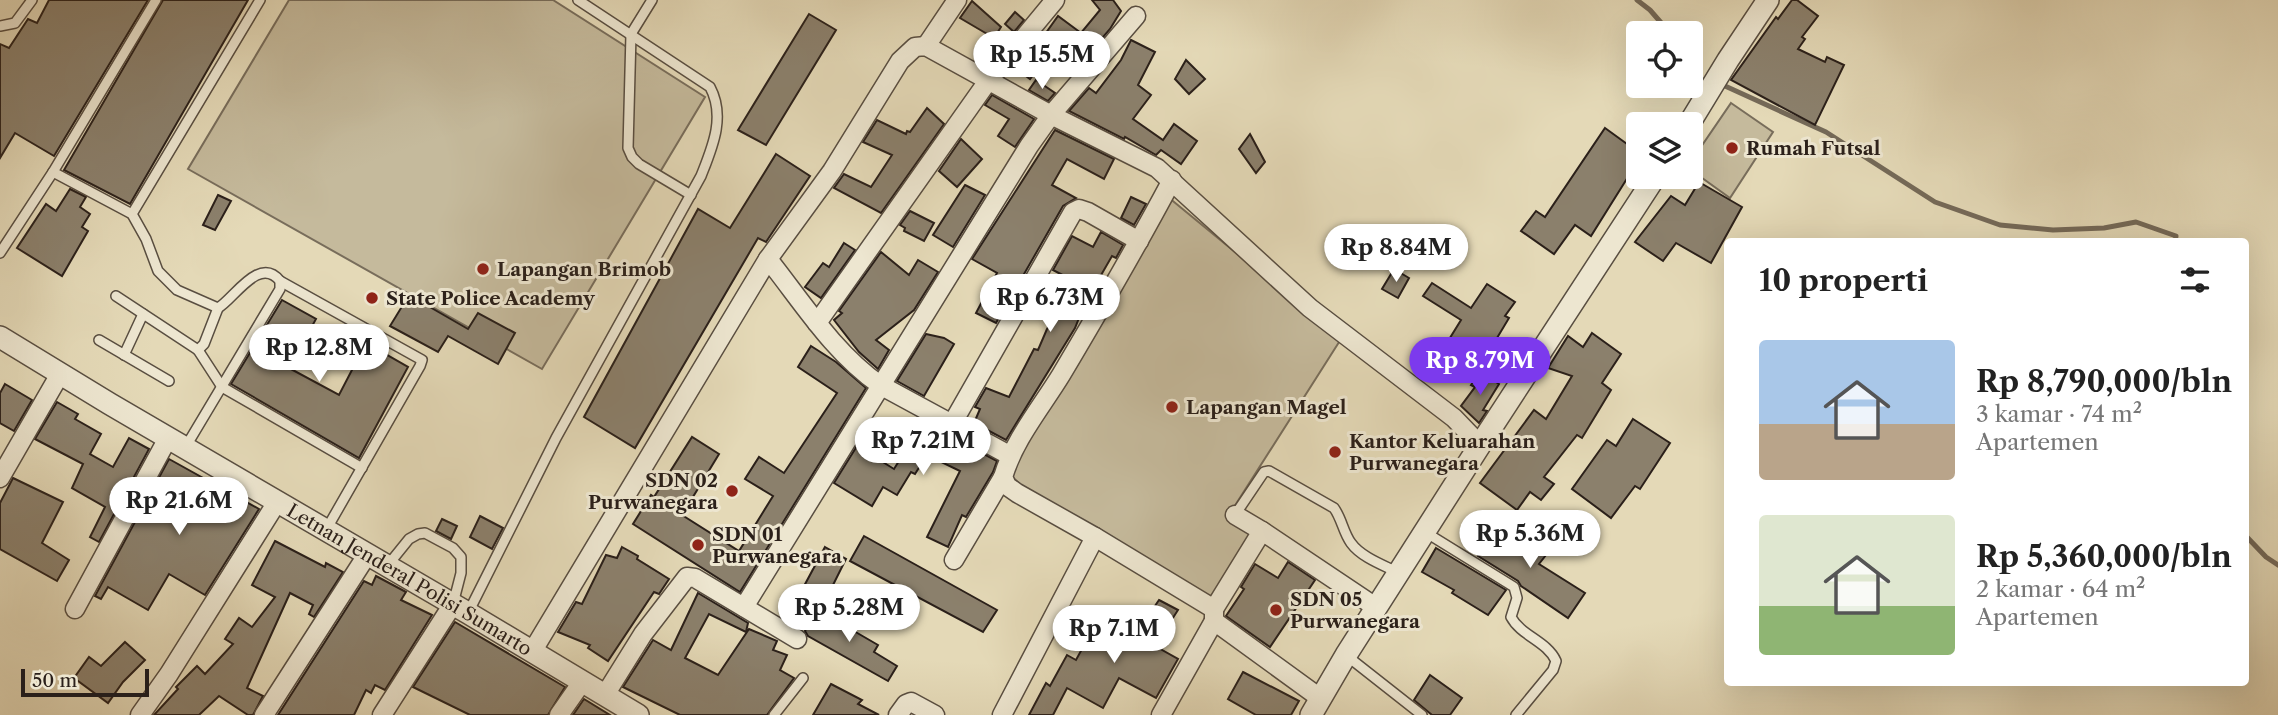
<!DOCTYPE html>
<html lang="id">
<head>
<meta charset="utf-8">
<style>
  body { margin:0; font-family:"Libre Caslon Text",serif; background:#f2f2f2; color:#222; height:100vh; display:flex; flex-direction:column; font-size:26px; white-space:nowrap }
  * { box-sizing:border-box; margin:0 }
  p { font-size:23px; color:#767676 }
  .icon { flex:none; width:38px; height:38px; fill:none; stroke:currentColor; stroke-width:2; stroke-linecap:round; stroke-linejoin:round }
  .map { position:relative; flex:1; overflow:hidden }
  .sheet { position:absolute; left:1724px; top:238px; width:525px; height:448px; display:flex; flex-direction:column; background:#fff; border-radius:7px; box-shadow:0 7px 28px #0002 }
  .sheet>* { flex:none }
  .tools { position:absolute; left:1626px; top:21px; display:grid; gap:14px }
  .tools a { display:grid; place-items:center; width:77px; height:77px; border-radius:7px; background:#fff; box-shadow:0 7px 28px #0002; font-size:35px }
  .scale { position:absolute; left:21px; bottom:18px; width:128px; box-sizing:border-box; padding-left:7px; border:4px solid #2b201a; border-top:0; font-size:19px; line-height:24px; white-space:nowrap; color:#2b201a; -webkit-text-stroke:5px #ede6d0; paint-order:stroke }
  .price { position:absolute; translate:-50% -60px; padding:0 16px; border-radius:24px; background:#fff; color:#222; font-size:23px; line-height:46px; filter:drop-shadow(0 2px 4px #0008) }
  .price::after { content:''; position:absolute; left:50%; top:42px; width:21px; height:16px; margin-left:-10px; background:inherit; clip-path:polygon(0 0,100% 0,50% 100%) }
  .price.selected { background:#7c3aed; color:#fff }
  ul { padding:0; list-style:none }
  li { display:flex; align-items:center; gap:21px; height:175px; padding:0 35px }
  li span { display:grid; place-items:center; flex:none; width:196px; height:140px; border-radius:7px; color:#555 }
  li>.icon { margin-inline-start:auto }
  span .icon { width:84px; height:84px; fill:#fffc; stroke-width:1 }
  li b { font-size:30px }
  h2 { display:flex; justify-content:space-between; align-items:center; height:84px; padding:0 35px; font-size:30px }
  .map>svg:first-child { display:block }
  .green { fill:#c5ba9c; stroke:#786d5b; stroke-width:2 }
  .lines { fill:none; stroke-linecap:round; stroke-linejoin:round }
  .stream { stroke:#746958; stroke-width:5 }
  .building { fill:#8b806c; stroke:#2b201a; stroke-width:2 }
  .service-casing { stroke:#594e41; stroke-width:12 }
  .minor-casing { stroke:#594e41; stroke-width:21 }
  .tertiary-casing { stroke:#594e41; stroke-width:24 }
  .service { stroke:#ede6d0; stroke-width:9 }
  .minor { stroke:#ede6d0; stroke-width:18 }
  .tertiary { stroke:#ede6d0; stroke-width:21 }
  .poi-dot { fill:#8f2418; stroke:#ede6d0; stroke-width:2.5 }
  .labels { text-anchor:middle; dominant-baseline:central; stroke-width:6; stroke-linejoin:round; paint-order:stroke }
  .poi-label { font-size:19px; font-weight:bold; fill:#2b201a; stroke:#ede6d0; text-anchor:start }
  .street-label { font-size:19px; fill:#2b201a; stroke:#ede6d0 }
</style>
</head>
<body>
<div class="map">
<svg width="2278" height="715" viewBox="0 0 2278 715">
  <rect width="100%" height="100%" fill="#e4d9b7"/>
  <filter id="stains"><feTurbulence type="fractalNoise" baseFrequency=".00286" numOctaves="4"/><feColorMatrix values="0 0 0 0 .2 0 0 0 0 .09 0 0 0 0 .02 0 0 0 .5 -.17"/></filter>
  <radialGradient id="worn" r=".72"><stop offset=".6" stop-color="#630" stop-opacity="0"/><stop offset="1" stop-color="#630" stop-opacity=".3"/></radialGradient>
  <g class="green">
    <polygon points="289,0 553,0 705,97 542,369 188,169"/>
    <polygon points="1731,103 1773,132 1730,198 1691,170 1690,163"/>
    <polygon points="1168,197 1341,339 1229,515 1252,532 1208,603 1042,504 1009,474"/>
  </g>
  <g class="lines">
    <g class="stream">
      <polyline points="1637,0 1650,10 1670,33"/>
      <polyline points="1690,67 1699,72"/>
      <polyline points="1725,86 1826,132 1935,202 2000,225 2053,230 2104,228 2136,222 2176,236 2175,242"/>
      <polyline points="2245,535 2266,557 2278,565"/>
    </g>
  </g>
  <g class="building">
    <polygon points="49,0 148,0 54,156 15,133 0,158 0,44 9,48 28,19 37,23"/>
    <polygon points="163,0 248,0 130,204 64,170"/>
    <polygon points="1092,0 1113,0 1121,11 1110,29 1080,64 1054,48 1030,79 1014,67 1041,35 1043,37 1058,16 1081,33 1100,10"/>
    <polygon points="1792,0 1797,0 1818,16 1802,37 1805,39 1798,49 1825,62 1827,57 1844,65 1815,125 1731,80 1776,17 1778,19"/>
    <polygon points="972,1 1001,27 994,38 960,18"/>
    <polygon points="1015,12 1024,20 1014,32 1005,24"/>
    <polygon points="809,14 836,30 766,145 738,130"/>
    <polygon points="1131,40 1155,52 1138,85 1151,95 1133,119 1163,140 1174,124 1197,141 1181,164 1161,150 1156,155 1125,137 1124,139 1069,111 1089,88 1096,93 1121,60"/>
    <polygon points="1186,60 1205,79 1189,94 1175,79"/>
    <polygon points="1036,80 1055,93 1048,101 1029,90"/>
    <polygon points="992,95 1034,119 1015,147 998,136 1009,119 985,105"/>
    <polygon points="927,108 944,124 881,213 834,188 844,174 871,187 892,155 863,142 877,120 906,134 907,131 910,132"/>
    <polygon points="1605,128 1638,152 1638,161 1591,236 1575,225 1554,254 1521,231 1536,211 1545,217"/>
    <polygon points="1055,130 1114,159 1104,179 1067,159 1052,185 1076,198 1063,206 996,323 976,313 997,273 972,259"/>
    <polygon points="1250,134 1265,162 1256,173 1239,149"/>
    <polygon points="961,139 982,159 957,187 939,171"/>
    <polygon points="776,154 810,176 766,242 758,238 635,448 584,417 698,209 730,228"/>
    <polygon points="1699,182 1742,207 1711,263 1676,243 1663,261 1635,242 1671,196 1685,205"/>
    <polygon points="965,185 985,195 953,247 933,235"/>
    <polygon points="70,189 86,197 80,207 90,214 82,227 88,231 62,276 17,248 46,204 56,211"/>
    <polygon points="218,195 231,201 215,230 203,225"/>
    <polygon points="1131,197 1146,204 1134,225 1121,218"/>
    <polygon points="910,211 934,223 924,241 904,231 905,228 900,225"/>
    <polygon points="1101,232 1123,245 1116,258 1112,256 1085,303 1075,328 1006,440 974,423 980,409 975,407 986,388 1009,397 1034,349 1038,350 1047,329 1055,316 1057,318 1074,281 1053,270 1072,236 1093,247"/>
    <polygon points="844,243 855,250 821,298 805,287 823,263 829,267"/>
    <polygon points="881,252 909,275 918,260 938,272 914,310 876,340 889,350 878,369 859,352 834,320 842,313 839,311"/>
    <polygon points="1394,269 1409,278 1398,298 1382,289"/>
    <polygon points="1432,283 1471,308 1487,284 1515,302 1505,316 1509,318 1479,368 1445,346 1461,320 1423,296"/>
    <polygon points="409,295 468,329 478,313 515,333 498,364 448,336 438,352 390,326"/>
    <polygon points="282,300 316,319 289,368 339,395 366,343 408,367 359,458 231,384"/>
    <polygon points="1592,333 1621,354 1602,383 1611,390 1582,438 1577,435 1544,477 1554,484 1541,500 1530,492 1517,510 1480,483 1534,410 1546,419 1572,376 1548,368 1568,336 1583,347"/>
    <polygon points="926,334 944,338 954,344 924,396 897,381"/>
    <polygon points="811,346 836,362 866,388 740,592 633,524 651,495 654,497 692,437 719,454 682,515 739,551 773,496 745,479 759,457 784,473 837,393 798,367"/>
    <polygon points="1480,372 1499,384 1483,410 1487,411 1479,423 1461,406 1475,387 1471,385"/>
    <polygon points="5,384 32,400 14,431 0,423 0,393"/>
    <polygon points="57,402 78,414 75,419 101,434 90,454 113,467 129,438 149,449 99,542 90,537 105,507 72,488 83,464 35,439"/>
    <polygon points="1633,419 1670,443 1640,489 1635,486 1611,518 1572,489 1607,440 1616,446"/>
    <polygon points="921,426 943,440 946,434 997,461 993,472 966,517 962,515 948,547 927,537 960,471 927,455 915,474 911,472 897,495 883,487 872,506 834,483 857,446 894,469"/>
    <polygon points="169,459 259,509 205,595 169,574 148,610 108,587 101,599 95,596"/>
    <polygon points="13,478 63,502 42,543 69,560 57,581 0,549 0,503"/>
    <polygon points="480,516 503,528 492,549 470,537"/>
    <polygon points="442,519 457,526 451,539 436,531"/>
    <polygon points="1504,522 1546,555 1539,564 1585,593 1568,618 1521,586 1518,581 1478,556"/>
    <polygon points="864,536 997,610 983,632 850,561"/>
    <polygon points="275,541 325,567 326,563 343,572 314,617 309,614 313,605 290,593 247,688 263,696 253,715 248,715 219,696 199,715 154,715 178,689 176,687 197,666 205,674 233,644 225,639 239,618 252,627 275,597 252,585"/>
    <polygon points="622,547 638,556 637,559 669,579 659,594 654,592 608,661 588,648 590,645 558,632 576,602 582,604 606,555 617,558"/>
    <polygon points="825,547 846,559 825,601 803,588"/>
    <polygon points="1436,548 1506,590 1488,615 1452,593 1454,590 1422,572"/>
    <polygon points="1288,562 1315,580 1270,647 1226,616 1244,589 1241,587 1255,564 1278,578"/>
    <polygon points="376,576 406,592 401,600 432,615 385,690 375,685 371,693 366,690 354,715 278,715 364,581 372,585"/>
    <polygon points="698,593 748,623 746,632 709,614 685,658 718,675 749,629 777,641 773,650 787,655 780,670 794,678 767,715 680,715 623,687 653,640 671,650"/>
    <polygon points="1159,600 1178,610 1155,646 1178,659 1156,698 1119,678 1103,708 1067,688 1053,715 1029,715 1046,683 1050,686 1067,655 1076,660 1093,629 1127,647"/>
    <polygon points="816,609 878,645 874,652 897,666 888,681 808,636 805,631"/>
    <polygon points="455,622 565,687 548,715 470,715 413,687"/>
    <polygon points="125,642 145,660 123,682 108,703 74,678 89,657 101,666"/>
    <polygon points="1243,672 1299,701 1291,715 1256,715 1228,699"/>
    <polygon points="1430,675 1462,698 1450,715 1432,715 1414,700"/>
    <polygon points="831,684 862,700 858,704 879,715 813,715"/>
    <polygon points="584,699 610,715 573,715"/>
  </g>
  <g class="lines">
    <defs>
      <g id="service">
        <polyline points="652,0 631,34 628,148 632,157 639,164 691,195"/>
        <polyline points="0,26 15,23 32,0"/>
        <path d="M53,172L132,214L146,239L158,271L177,290L218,308C234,299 259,255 280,281V289L185,448"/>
        <polyline points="132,214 260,0"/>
        <polyline points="0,253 53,172 156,0"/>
        <polyline points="280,281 422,360 420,366 326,530"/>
        <polyline points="116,296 198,350 204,344 218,308"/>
        <polyline points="99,340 169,381"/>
        <polyline points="198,350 222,387 362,468"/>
        <polyline points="124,355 143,314"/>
        <path d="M1235,515L1264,472L1269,471L1334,508C1342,519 1343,532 1351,543C1361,557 1383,565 1397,572"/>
        <path d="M1425,532L1514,587L1517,598L1511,617C1521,636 1547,641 1556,661L1553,670L1516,715"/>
        <polyline points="388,565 409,539 418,534 425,533 438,540 453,548 461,557 461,573 453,604"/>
        <path d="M468,613L556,438L701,176C712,148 726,117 710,87L578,0"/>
        <polyline points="1347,656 1422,715"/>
        <polyline points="774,715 803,678"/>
      </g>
      <g id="minor">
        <polyline points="926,46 957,0"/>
        <path d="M1172,180C1137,246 1099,311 1061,375C1040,409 1014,440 1003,477L1007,486L1017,493L1095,537L1214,609V621L1320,698"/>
        <path d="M768,259C803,303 833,352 880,385L1009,455"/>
        <polyline points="817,323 988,81 1055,0"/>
        <polyline points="952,424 1073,212 1079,209 1088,212 1139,241"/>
        <polyline points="0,478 60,374"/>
        <polyline points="1235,515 1262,531"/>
        <polyline points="954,560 1003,477"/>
        <polyline points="744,607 1029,146 1051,115 1136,16"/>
        <polyline points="75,609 168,438"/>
        <polyline points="1214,609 1262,531 1377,608"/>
        <polyline points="532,652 768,259 832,171 900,61 915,47 926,46 1051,115 1157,168 1310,308 1454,418 1480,445"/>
        <polyline points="605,695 643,634 687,577 695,578 797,639"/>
        <polyline points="140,715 169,674 277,502"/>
        <polyline points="264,715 367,555"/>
        <polyline points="382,715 453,604"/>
        <polyline points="559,715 582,682"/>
        <polyline points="898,715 906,704 911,702 935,715"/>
        <polyline points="1002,715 1095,537"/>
        <polyline points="1161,715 1214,621"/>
      </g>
      <g id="tertiary">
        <polyline points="1689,124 1728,60 1768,0"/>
        <path id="s1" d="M0,337L110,404L468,613L638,715"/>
        <polyline points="1311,715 1346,655 1480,445 1655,177"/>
      </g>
    </defs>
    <use href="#service" class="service-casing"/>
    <use href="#minor" class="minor-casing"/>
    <use href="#tertiary" class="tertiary-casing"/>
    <use href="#service" class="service"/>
    <use href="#minor" class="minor"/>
    <use href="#tertiary" class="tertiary"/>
  </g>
  <g class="poi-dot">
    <circle cx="1732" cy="148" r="7"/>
    <circle cx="483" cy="269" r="7"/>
    <circle cx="372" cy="298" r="7"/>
    <circle cx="1172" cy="407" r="7"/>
    <circle cx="1335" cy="452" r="7"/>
    <circle cx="732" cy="491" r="7"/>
    <circle cx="698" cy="545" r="7"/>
    <circle cx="1276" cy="610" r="7"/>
  </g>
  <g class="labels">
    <g class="poi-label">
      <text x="1746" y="148">Rumah Futsal</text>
      <text x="497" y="269">Lapangan Brimob</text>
      <text x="386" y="298">State Police Academy</text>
      <text x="1186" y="407">Lapangan Magel</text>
      <text x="1349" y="441">Kantor Keluarahan<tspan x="1349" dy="22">Purwanegara</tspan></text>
      <text x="718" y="480" text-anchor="end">SDN 02<tspan x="718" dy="22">Purwanegara</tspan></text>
      <text x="712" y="534">SDN 01<tspan x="712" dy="22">Purwanegara</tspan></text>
      <text x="1290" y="599">SDN 05<tspan x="1290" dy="22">Purwanegara</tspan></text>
    </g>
    <g class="street-label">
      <text stroke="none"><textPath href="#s1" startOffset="476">Letnan Jenderal Polisi Sumarto</textPath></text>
    </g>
  </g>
  <rect width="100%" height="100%" filter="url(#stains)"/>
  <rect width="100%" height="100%" fill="url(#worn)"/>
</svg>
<div class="tools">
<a><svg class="icon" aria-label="locate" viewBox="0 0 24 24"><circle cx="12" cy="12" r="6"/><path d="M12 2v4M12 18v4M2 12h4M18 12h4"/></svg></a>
<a><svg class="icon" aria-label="layers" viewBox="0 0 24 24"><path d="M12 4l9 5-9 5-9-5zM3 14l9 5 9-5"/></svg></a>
</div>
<div class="scale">50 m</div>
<b class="price" style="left:1042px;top:91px">Rp 15.5M</b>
<b class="price" style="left:1396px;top:284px">Rp 8.84M</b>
<b class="price" style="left:1050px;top:334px">Rp 6.73M</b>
<b class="price" style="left:319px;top:384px">Rp 12.8M</b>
<b class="price selected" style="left:1480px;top:397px">Rp 8.79M</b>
<b class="price" style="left:923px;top:477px">Rp 7.21M</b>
<b class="price" style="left:179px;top:537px">Rp 21.6M</b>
<b class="price" style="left:1530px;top:570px">Rp 5.36M</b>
<b class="price" style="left:849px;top:644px">Rp 5.28M</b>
<b class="price" style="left:1114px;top:665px">Rp 7.1M</b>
<section class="sheet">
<h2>10 properti<svg class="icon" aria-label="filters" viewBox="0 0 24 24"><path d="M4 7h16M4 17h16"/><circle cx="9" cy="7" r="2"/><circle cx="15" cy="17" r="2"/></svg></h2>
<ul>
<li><span style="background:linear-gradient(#a9c7e8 60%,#b9a48a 0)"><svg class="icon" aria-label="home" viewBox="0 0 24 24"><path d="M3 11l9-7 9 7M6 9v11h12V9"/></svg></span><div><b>Rp 8,790,000/bln</b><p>3 kamar · 74 m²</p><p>Apartemen</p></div></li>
<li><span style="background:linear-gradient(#dfe7d0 65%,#8fb573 0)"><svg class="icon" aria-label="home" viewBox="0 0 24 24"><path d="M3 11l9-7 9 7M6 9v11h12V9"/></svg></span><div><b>Rp 5,360,000/bln</b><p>2 kamar · 64 m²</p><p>Apartemen</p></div></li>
</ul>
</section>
</div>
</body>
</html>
